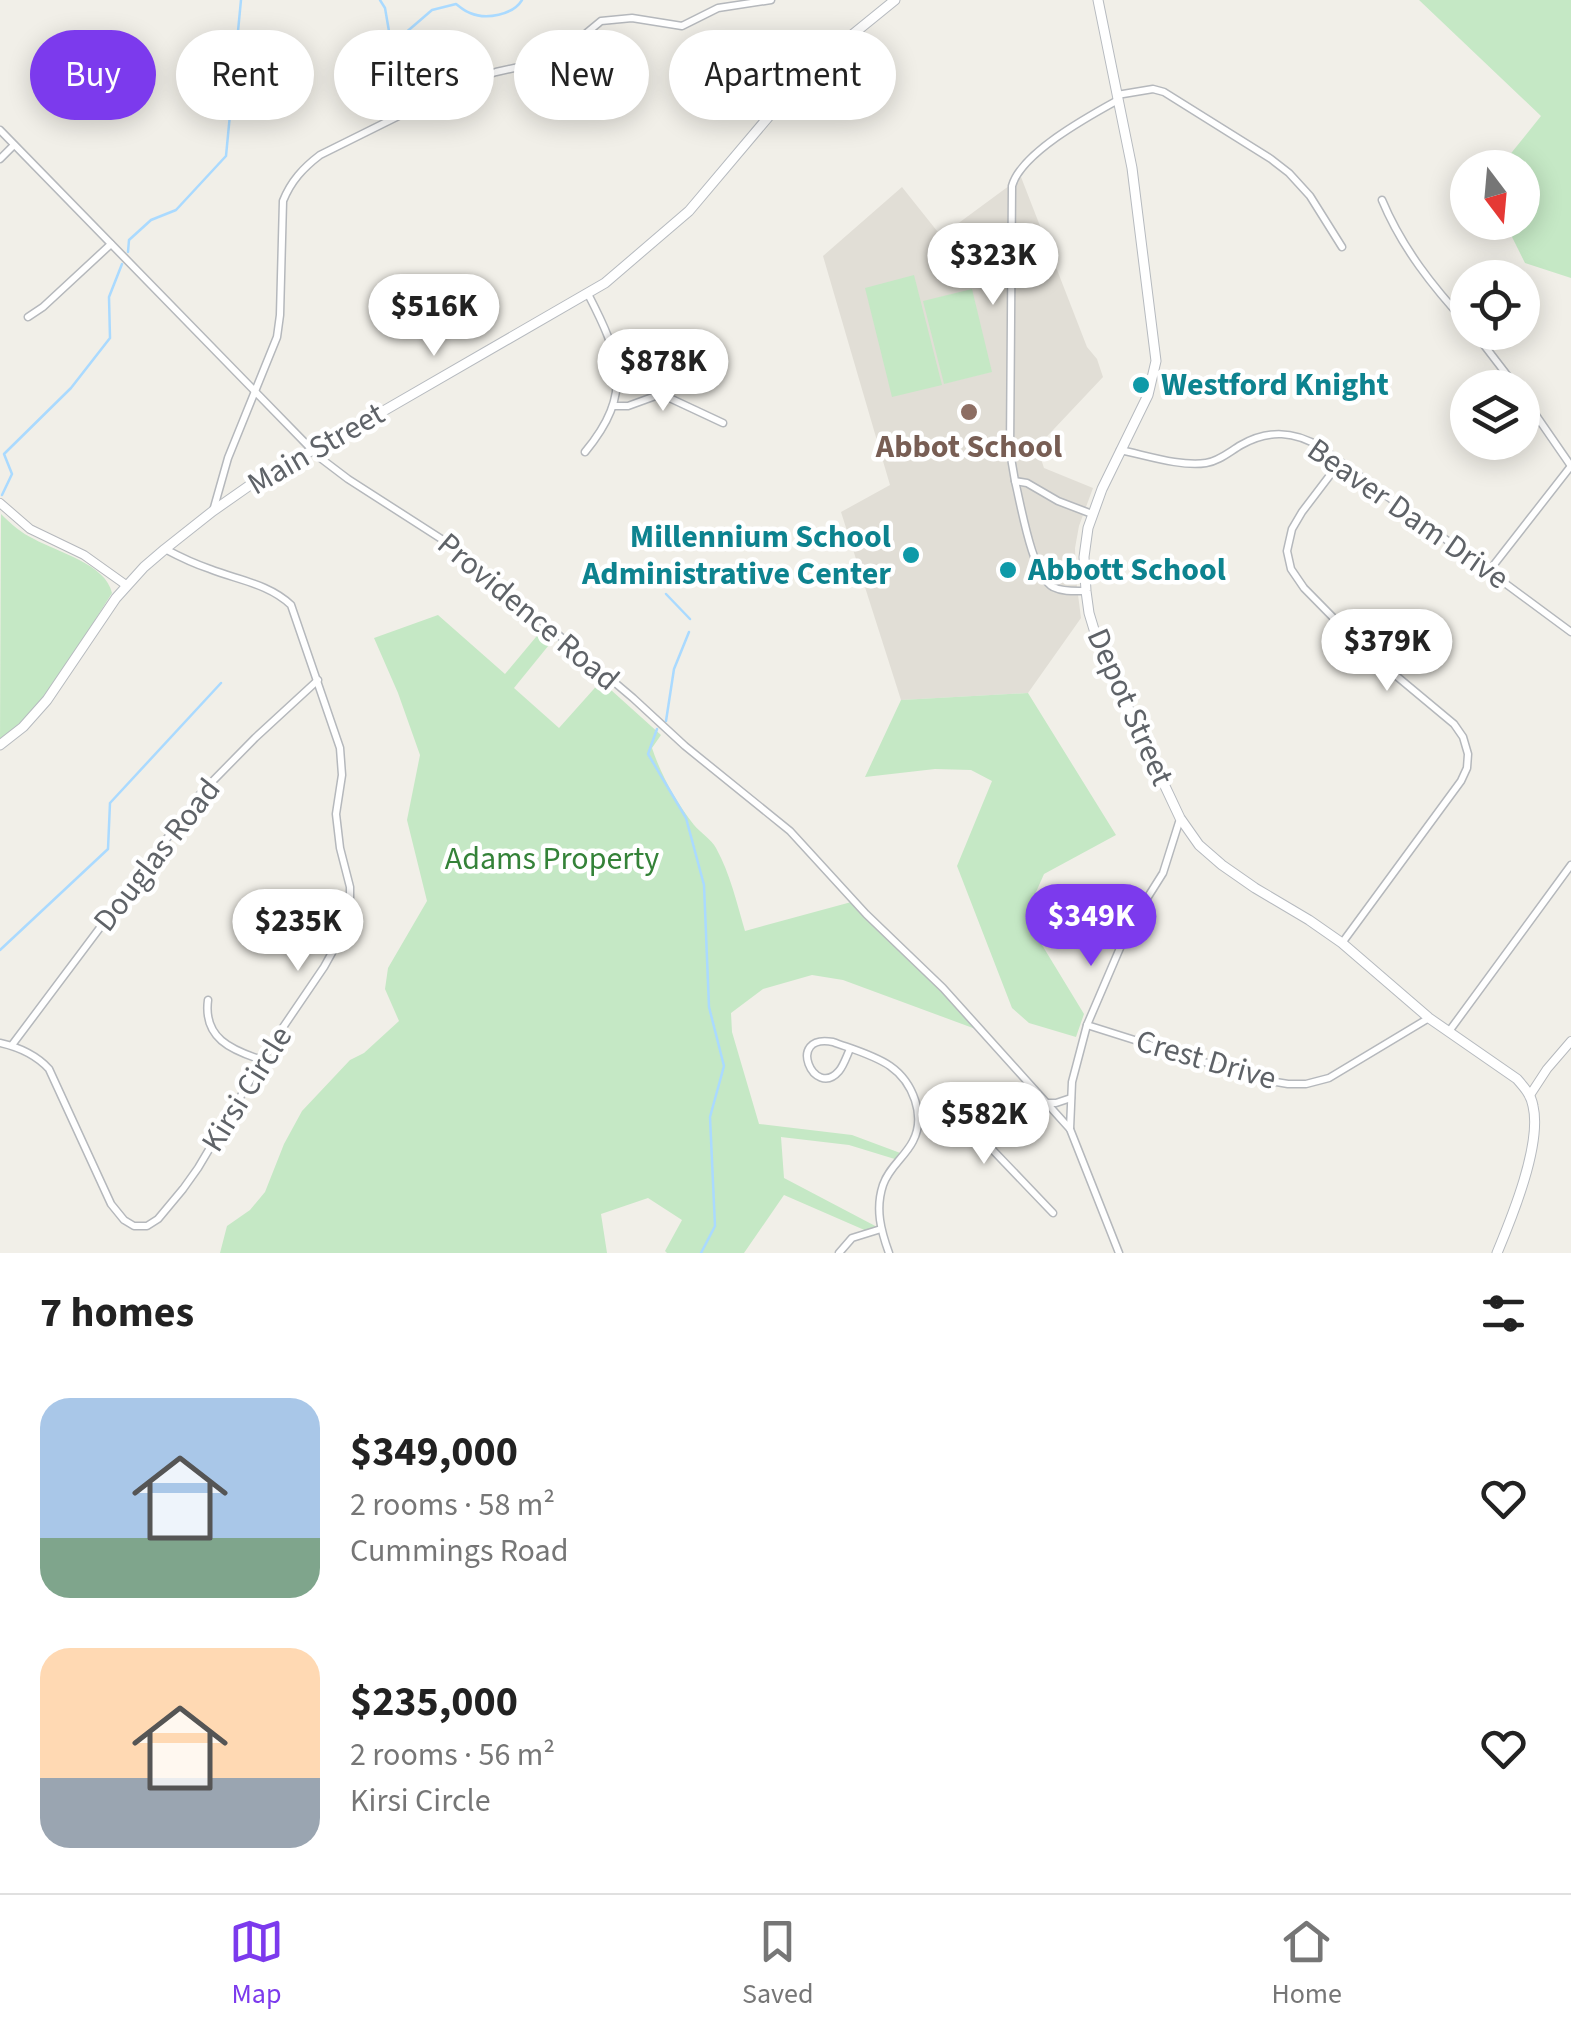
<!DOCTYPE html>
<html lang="en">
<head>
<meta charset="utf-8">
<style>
  body { margin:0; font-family:"Source Sans 3",sans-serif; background:#f2f2f2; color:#222; height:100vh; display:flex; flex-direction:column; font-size:38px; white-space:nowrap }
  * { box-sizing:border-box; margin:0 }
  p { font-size:32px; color:#767676 }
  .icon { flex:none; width:55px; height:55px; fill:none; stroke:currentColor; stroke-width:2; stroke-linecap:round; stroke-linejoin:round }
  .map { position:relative; height:1253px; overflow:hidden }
  .details { display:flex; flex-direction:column; background:#fff; flex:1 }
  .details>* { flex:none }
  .guide { position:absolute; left:30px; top:30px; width:1000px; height:90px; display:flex; gap:20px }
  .needle { width:65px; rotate:164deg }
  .buttons { position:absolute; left:1450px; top:150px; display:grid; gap:20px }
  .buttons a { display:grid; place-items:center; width:90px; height:90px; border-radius:50%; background:#fff; box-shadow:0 5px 25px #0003; font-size:50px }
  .price { position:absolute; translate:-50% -85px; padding:0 22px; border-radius:35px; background:#fff; color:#222; font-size:32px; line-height:65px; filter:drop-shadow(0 2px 5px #0008) }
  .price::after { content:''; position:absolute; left:50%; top:60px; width:30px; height:22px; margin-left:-15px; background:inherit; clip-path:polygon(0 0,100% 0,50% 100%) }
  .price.current { background:#7c3aed; color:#fff }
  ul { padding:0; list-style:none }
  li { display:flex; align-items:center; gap:30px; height:250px; padding:0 40px }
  li span { display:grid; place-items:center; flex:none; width:280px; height:200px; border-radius:30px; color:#555 }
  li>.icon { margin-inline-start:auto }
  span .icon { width:120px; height:120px; fill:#fffc; stroke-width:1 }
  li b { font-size:42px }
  h2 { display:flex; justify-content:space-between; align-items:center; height:120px; padding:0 40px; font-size:42px }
  .chip { padding:0 35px; border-radius:45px; background:#fff; box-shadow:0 5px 25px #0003; font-size:35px; line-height:90px }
  .chip.current { background:#7c3aed; color:#fff }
  .tabs { display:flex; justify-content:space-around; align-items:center; height:140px; border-top:2px solid #e0e0e0; background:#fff; font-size:28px; color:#767676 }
  .tabs a { display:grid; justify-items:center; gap:5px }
  .tabs .current { color:#7c3aed }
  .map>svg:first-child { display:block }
  .education { fill:#e1ded6 }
  .green { fill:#c5e8c5 }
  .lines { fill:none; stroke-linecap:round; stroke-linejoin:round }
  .stream { stroke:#aadaff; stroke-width:2.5 }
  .minor-casing { stroke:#b5b8bc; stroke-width:9 }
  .tertiary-casing { stroke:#b5b8bc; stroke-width:10 }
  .secondary-casing { stroke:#b6babf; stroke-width:11 }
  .minor { stroke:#fff; stroke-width:6 }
  .tertiary { stroke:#fff; stroke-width:8 }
  .secondary { stroke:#fff; stroke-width:9 }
  .culture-dot { fill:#0f9aa8; stroke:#fff; stroke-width:4 }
  .education-dot { fill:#8d6e63; stroke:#fff; stroke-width:4 }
  .labels { text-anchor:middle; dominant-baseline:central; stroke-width:9; stroke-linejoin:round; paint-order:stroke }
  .culture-label { font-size:32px; font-weight:bold; fill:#0d838f; stroke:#fff; text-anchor:start }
  .education-label { font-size:32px; font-weight:bold; fill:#785e54; stroke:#fff }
  .street-label { font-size:32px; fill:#5f6368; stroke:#fff }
  .park-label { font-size:32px; fill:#348238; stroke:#fff }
</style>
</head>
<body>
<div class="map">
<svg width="1571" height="1253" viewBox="0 0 1571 1253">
  <rect width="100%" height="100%" fill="#f1efe8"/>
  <polygon class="education" points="1021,177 1087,347 1097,359 1103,377 1037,447 1044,468 1093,488 1079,526 1075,548 1076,579 1081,618 1028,693 901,700 841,512 890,485 823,256 902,187 941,236"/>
  <g class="green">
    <polygon points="1419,0 1571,0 1571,278 1525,263 1505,223 1522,222 1522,168 1500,167 1541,116"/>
    <polygon points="914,275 942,385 892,397 865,288"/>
    <polygon points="972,289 992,372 944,384 923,301"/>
    <path d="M1,514C11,524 21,533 34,539C57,552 106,564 112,593L52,688L29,715L0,740Z"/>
    <path d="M438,615L505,674L541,631L553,640L514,688L559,728L601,681L661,735L652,748C661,775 676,802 694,825C701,833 711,839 716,848C730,873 737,904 745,931L855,901L981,1031L843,980L812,975L763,989L731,1013L732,1032L759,1124L852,1135L903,1154L898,1160L849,1145L781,1137L784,1178L881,1229L869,1232L784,1195L744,1253H667L665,1251L682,1220L648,1198L601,1214L607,1253H220L227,1226L250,1210L265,1192L284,1144L302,1111L350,1060L364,1053L399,1021L385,989L388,968L427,901L407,820L420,755L398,693L374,638Z"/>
    <polygon points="1028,693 1116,835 1044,874 1025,917 1084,1014 1076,1037 1029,1023 1012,1008 957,866 992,781 971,770 935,769 865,777 901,700"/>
  </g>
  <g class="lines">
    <g class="stream">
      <path d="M380,0L385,8L390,37L396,41L432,10L456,4C460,7 464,11 470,13C486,20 513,15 522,0"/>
      <polyline points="128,252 129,240 151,220 176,210 226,156 241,0"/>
      <polyline points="2,495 12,474 4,454 71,388 110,338 109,297 122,264"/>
      <polyline points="666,594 690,619"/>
      <polyline points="666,721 674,669 689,632"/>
      <polyline points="657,729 648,754 686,818 704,885 709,1007 724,1066 710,1117 715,1226 701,1253"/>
      <polyline points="0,950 108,849 110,803 221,683"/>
    </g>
    <defs>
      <g id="minor">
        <polyline points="1117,95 1153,89 1164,92 1271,159 1289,173 1310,196 1342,247"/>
        <polyline points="0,130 319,457 348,479 457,549 633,698 685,746 790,831 866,914 943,988 1070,1129 1119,1253"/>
        <polyline points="0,159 14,145"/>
        <path d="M1382,200C1402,248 1433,287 1468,325"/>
        <polyline points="28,317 43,307 111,244"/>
        <polyline points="1474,332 1517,388"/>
        <polyline points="1522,395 1571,466"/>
        <polyline points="613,406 628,406 661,394 723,423"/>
        <path d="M1120,450C1145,455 1181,467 1206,463C1219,461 1229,452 1241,445C1269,429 1295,431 1322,448L1571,632"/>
        <path d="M585,452C634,393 620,356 588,294"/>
        <polyline points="1340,462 1302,512 1292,529 1287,551 1291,569 1304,588 1364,649 1454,724 1463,737 1468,754 1467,768 1461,781 1342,943"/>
        <path d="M1015,481C1021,505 1032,575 1053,587C1063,592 1075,591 1086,591"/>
        <path d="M213,511L228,458L277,337L280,315L283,201C291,181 303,168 320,155L469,81L496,72L551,60L566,50L601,21L632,18L682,26L718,8L771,0"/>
        <path d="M1092,514L1058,501L1027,483L1015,481L1010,452L1012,186C1021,153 1089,116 1118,100"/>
        <polyline points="1489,571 1571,466"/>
        <path d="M208,1000C203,1038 231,1050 262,1060"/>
        <polyline points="1087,1025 1258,1079 1288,1084 1306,1084 1329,1078 1429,1018"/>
        <polyline points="1450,1030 1571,865"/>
        <path d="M0,1043C18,1047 36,1055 49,1069L111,1204L124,1220L134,1226H147L158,1219L183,1189L198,1168L273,1042L324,967L344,931L350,915V887L340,848L336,814L342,775L340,748L291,605C269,584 238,580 210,569C195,564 180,557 165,549"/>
        <polyline points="12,1045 201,793 255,738 318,680"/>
        <path d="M850,1049C847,1055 844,1065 839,1071C814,1100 785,1033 833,1042C852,1049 874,1055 890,1066C913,1082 926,1116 913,1141C905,1157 889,1167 883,1185C875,1209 881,1231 889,1253"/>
        <polyline points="1048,1103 1056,1103 1071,1098"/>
        <polyline points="918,1111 945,1111 964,1120 1053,1213"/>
        <polyline points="1070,1129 1072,1082 1087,1025 1129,927 1163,873 1180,819"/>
        <polyline points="839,1253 852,1238 881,1229"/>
      </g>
      <g id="tertiary">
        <polyline points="0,503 30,529 84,555 126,585"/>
        <polyline points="1530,1095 1547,1069 1571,1041"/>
      </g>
      <g id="secondary">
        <path d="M1098,0L1132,168L1156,361L1148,395L1102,489L1088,528L1084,557L1086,591L1089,613L1099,646L1180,818L1199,845L1222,865L1255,888L1309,920L1342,943L1429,1018L1517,1079C1525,1088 1531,1095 1533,1106C1542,1144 1512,1217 1497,1253"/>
        <polyline points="0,745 23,727 47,700 116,598 144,567 165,549 213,511 253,483 380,413 605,283 689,211 770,115 847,39 895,0"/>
      </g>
    </defs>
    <use href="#minor" class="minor-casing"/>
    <use href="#tertiary" class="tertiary-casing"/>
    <use href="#secondary" class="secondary-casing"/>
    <use href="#minor" class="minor"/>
    <use href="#tertiary" class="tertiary"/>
    <use href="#secondary" class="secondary"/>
  </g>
  <g class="culture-dot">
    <circle cx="1141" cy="385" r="10"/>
    <circle cx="911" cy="555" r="10"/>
    <circle cx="1008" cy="570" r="10"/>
  </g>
  <circle class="education-dot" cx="969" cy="412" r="10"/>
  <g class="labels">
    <g class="culture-label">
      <text x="1161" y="385">Westford Knight</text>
      <text x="891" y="537" text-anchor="end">Millennium School<tspan x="891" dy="37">Administrative Center</tspan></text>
      <text x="1028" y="570">Abbott School</text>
    </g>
    <g class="education-label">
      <text x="969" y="447">Abbot School</text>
    </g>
    <g class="street-label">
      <text transform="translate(316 449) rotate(-30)">Main Street</text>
      <text transform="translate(1408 514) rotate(35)">Beaver Dam Drive</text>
      <text transform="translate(528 612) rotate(40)">Providence Road</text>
      <text transform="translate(1130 707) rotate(66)">Depot Street</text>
      <text transform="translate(157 855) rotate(-52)">Douglas Road</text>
      <text transform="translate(1206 1060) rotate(16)">Crest Drive</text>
      <text transform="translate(247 1089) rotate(-58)">Kirsi Circle</text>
    </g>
    <g class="park-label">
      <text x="552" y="859">Adams Property</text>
    </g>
  </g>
</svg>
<div class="buttons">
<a><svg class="needle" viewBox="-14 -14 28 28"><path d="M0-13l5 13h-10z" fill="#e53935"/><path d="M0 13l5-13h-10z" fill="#767676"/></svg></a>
<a><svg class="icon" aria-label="locate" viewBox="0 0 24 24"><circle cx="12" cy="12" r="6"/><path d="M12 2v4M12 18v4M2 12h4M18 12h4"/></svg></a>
<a><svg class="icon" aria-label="layers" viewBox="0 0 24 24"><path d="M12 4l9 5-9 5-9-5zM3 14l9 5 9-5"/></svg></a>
</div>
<b class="price" style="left:993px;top:308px">$323K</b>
<b class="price" style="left:434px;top:359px">$516K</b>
<b class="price" style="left:663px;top:414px">$878K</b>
<b class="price" style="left:1387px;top:694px">$379K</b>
<b class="price current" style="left:1091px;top:969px">$349K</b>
<b class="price" style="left:298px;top:974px">$235K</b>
<b class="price" style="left:984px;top:1167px">$582K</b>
<div class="guide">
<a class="chip current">Buy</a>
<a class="chip">Rent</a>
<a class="chip">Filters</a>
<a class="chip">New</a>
<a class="chip">Apartment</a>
</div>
</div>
<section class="details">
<h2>7 homes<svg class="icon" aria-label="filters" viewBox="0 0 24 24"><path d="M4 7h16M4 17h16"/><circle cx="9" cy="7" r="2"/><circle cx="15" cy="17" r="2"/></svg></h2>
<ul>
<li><span style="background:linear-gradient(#a9c7e8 70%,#7fa58c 0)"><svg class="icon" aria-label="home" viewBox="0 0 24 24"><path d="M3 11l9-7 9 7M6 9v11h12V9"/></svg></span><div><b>$349,000</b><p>2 rooms · 58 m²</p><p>Cummings Road</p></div><svg class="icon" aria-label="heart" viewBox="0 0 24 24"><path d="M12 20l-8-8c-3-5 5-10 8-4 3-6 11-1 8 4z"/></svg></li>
<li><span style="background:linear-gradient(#ffd9b3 65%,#9aa5b1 0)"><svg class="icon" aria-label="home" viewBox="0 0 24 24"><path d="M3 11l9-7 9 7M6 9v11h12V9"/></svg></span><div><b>$235,000</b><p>2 rooms · 56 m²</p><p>Kirsi Circle</p></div><svg class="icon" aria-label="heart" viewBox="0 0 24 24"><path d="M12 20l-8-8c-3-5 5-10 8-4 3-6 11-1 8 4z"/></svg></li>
</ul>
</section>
<nav class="tabs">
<a class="current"><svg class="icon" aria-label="map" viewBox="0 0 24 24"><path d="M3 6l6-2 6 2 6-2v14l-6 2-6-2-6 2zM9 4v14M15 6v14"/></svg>Map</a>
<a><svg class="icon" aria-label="saved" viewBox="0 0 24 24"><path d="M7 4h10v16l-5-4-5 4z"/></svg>Saved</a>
<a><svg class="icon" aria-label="home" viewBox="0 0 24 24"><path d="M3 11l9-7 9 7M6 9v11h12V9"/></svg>Home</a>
</nav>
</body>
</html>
